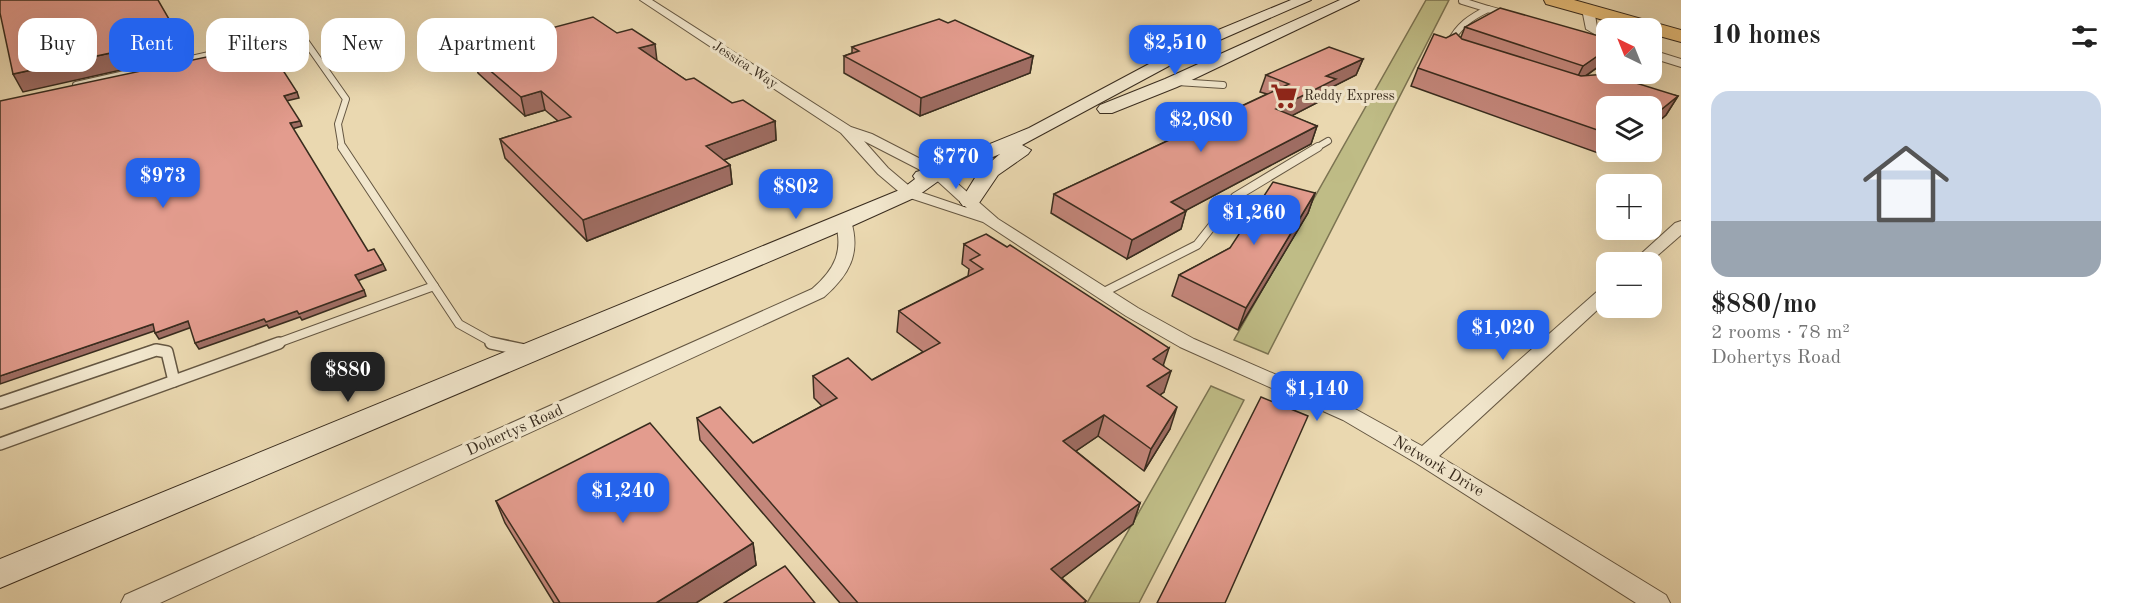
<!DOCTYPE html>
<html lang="en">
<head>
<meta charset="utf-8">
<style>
  body { margin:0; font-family:"Old Standard TT",serif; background:#f6f6f6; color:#222; height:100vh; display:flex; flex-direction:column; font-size:22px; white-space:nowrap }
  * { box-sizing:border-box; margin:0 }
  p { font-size:20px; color:#767676 }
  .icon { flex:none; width:33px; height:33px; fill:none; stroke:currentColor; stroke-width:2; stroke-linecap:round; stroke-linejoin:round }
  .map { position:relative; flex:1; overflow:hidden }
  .details { display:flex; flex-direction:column; background:#fff; width:450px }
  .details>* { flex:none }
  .guide { position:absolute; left:18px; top:18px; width:570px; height:54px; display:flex; gap:12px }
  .needle { width:39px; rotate:317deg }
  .fabs { position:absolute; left:1596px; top:18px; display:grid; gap:12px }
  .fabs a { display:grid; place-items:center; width:66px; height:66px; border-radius:12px; background:#fff; box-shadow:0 6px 24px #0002; font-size:30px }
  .price { position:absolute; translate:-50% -51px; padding:0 14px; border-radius:12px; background:#2563eb; color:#fff; font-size:20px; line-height:39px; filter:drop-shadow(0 2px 3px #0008) }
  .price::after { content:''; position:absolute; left:50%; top:36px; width:18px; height:14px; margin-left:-9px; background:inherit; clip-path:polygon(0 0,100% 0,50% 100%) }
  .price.active { background:#222; color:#fff }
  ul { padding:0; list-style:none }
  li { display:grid; align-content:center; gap:12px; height:318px; padding:0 30px }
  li+li { border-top:2px solid #e0e0e0 }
  li span { display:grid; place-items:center; height:186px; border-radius:18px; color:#555 }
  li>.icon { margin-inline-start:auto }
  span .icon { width:108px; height:108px; fill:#fffc; stroke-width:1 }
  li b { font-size:26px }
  h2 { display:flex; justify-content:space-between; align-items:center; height:72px; padding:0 30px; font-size:26px }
  .tag { padding:0 21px; border-radius:18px; background:#fff; box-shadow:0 6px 24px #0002; font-size:21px; line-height:54px }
  .tag.active { background:#2563eb; color:#fff }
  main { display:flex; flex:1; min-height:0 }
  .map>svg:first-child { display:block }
  .green { fill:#bfbc86; stroke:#7c7452; stroke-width:1.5 }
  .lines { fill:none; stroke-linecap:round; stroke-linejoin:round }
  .lane-far2-casing { stroke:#655742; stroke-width:8 }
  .lane-far1-casing { stroke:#655742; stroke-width:10 }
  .lane-casing { stroke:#655742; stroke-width:14 }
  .street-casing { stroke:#655742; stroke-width:2 }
  .secondary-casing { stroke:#392c1e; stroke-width:2 }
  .highway-casing { stroke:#392c1e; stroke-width:2 }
  .lane-far2 { stroke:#f1e6cc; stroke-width:6 }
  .lane-far1 { stroke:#f1e6cc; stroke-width:8 }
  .lane { stroke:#f1e6cc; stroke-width:11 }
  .street { fill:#f1e6cc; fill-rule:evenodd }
  .secondary { fill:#f1e6cc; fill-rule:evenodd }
  .highway { fill:#e5bc78; fill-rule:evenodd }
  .wall { fill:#c3867a; stroke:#392c1e; stroke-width:1.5 }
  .shaded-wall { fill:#9f6d63; stroke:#392c1e; stroke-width:1.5 }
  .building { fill:#e39c8e; stroke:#392c1e; stroke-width:1.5 }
  .labels { text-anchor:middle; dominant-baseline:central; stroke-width:6; stroke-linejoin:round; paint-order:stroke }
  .far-street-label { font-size:14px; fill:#392c1e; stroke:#f1e6cc }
  .far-poi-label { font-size:14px; fill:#392c1e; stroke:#f1e6cc; text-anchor:start }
  .street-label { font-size:16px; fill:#392c1e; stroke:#f1e6cc }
</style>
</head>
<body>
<main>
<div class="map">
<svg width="1681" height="603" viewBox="0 0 1681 603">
  <rect width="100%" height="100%" fill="#ead8b0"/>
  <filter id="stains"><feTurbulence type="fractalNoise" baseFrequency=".00333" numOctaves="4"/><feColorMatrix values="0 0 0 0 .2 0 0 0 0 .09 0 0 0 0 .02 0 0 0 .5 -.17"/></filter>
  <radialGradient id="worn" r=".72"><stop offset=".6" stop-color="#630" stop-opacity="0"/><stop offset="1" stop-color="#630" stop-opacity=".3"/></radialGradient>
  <g class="green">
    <polygon points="1426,0 1449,0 1268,354 1234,340"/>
    <polygon points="1211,386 1244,400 1139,603 1087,603"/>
  </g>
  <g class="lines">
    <defs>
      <g id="lane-far2">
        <polyline points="1462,1 1488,9"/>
        <path d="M1450,43C1458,26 1471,17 1488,9L1506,14"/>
        <polyline points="1177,82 1223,85"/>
        <polyline points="76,85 275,40 306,42 346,99 338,124 342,148"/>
        <polyline points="1316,148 1328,141"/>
      </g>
      <g id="lane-far1">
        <polyline points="342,147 459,324 495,344"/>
        <polyline points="1102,293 1197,245 1235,197 1318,147"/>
        <polyline points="275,344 434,286"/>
      </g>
      <g id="lane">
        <polyline points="491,343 524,350"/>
        <polyline points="0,403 156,350 167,352 174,381"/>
        <polyline points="0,444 279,343"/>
      </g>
      <g id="street">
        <path d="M640,0H652L851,127L872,134L942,170L998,219L1138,308L1194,339L1357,410L1422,446L1600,289L1606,288V302L1439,456L1666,595L1670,603H1636L1416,463L1343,420L1180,347L1126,316L983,222L904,196L878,174L841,133ZM864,141L932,176L967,208L914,190L888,168Z"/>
        <polygon points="1588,6 1594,9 1597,27 1606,33 1606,41 1586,29 1582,9"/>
        <polygon points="1652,50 1681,59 1681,67 1652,58"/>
        <path d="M843,216L851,221C861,254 849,275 824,297L160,603H121L125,595L812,289C835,269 844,251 835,221Z"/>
        <polygon points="1681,221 1681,235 1650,262 1632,262 1675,223"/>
      </g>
      <g id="secondary">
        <polygon points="1291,0 1311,0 1206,46 1022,145 1031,150 1028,154 998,175 977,206 963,206 960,202 978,173 1000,154 944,177 916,197 832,235 0,588 0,559 902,189 915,179 913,176 916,172 931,168 1029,128 1194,40"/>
        <polygon points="1340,0 1359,0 1177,87 1112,113 1100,113 1097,109 1100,105 1165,79"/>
      </g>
      <polygon id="highway" points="1544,0 1574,0 1681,30 1681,42 1652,34 1652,28 1632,28 1546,4"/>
    </defs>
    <use href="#lane-far2" class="lane-far2-casing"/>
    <use href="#lane-far1" class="lane-far1-casing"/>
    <use href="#lane" class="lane-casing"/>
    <use href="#street" class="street-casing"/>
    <use href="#secondary" class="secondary-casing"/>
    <use href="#highway" class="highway-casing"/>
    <use href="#lane-far2" class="lane-far2"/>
    <use href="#lane-far1" class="lane-far1"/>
    <use href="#lane" class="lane"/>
    <use href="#street" class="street"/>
    <use href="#secondary" class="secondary"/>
    <use href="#highway" class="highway"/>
  </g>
  <g class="wall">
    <polygon points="948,23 1033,56 1030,73 920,116 844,73 844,56 852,53 852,47"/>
    <polygon points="1465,27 1606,61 1586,76 1678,96 1666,115 1652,127 1652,106 1606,106 1606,152 1620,152 1612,158 1411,86 1418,68 1446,38 1461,37"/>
    <polygon points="495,43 657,61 686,80 732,103 775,121 776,140 724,160 730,165 732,184 587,241 505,158 500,139 558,121 545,110 525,116 478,73 473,56 497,49"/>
    <polygon points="1363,59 1356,75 1334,86 1330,96 1291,116 1317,126 1311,144 1186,210 1181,229 1127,259 1051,213 1054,194 1267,94 1260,92 1266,75"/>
    <polygon points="1315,193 1308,213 1238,330 1172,296 1179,275 1230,248"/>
    <polygon points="964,244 1164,366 1164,392 1160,395 1170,429 1144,471 1098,436 1076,451 1140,503 1133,524 1062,578 1086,601 1085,603 840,603 700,440 697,418 753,443 822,406 814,398 813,376 872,380 923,352 897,332 899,311 968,276 969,269 962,264"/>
    <polygon points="496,501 753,543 756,565 696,603 554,603 505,523"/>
  </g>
  <g class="shaded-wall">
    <polygon points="180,38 188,55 23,92 13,74"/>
    <polygon points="655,44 657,61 639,48"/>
    <polygon points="1606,50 1606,61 1574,84 1583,66"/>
    <polygon points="1033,56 1030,73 920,116 921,98"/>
    <polygon points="1363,59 1356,75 1334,86 1330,96 1270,127 1276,109 1326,76"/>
    <polygon points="541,91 545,110 525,116 521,97"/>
    <polygon points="297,92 299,98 286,101 284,96"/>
    <polygon points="1678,96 1666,115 1652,127 1652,117"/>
    <polygon points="300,121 302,126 292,129 290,123"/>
    <polygon points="775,121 776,140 708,166 706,146"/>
    <polygon points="1317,126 1311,144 1166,221 1171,202"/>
    <polygon points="1616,152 1620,152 1612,158"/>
    <polygon points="730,165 732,184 587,241 583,220"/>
    <polygon points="1315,193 1308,213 1238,330 1246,308"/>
    <polygon points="1186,211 1181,229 1127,259 1132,240"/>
    <polygon points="383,264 386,270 357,281 355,275"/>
    <polygon points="364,290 366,296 302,320 300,317 269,328 267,325 199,349 195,343 264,319 297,311"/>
    <polygon points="188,321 192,327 159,339 155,333"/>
    <polygon points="153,324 157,330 0,384 0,376"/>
    <polygon points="1169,348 1162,369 1153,359"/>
    <polygon points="1171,371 1164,392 1141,408 1147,386"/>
    <polygon points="1177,407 1170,429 1144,471 1151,449"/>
    <polygon points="1104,415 1098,436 1058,463 1063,441"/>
    <polygon points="1140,503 1133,524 1046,590 1051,569"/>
    <polygon points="753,543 756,565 696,603 656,603"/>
  </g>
  <g class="building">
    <polygon points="0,0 158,0 180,38 13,74 0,13"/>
    <polygon points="1500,8 1606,38 1606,50 1583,66 1465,27"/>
    <polygon points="593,17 617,33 632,29 655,44 639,48 686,80 694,78 732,103 743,100 775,121 706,146 730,165 583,220 500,139 571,117 541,91 521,97 473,56 502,48 495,43"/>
    <polygon points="939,19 948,23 955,20 1033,56 921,98 844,56 859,51 852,47"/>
    <polygon points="1456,33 1462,39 1581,76 1607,74 1678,96 1652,117 1652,106 1606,106 1606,133 1418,68 1434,34 1446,38"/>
    <polygon points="268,47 297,92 284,96 300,121 290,123 368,251 374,249 383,264 355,275 364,290 299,314 297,311 266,322 264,319 195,343 188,321 155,333 153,324 0,376 0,101 244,49 247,52"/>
    <polygon points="1329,47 1363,59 1326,76 1336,79 1276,109 1317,126 1171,202 1186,211 1132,240 1054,194 1289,84 1266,75"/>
    <polygon points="1273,182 1315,193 1246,308 1179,275 1230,248"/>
    <polygon points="986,234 1007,247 1010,245 1169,348 1153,359 1171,371 1147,386 1177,407 1151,449 1104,415 1063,441 1140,503 1051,569 1086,601 1083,603 858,603 697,418 720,407 753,443 837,398 813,376 848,358 872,380 940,343 899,311 983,269 970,260 980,255 964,244"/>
    <polygon points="1261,397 1308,416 1225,603 1157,603"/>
    <polygon points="650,423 753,543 656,603 560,603 496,501"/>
    <polygon points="785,566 815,603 724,603"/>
  </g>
  <defs>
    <symbol id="supermarket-bare" viewBox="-9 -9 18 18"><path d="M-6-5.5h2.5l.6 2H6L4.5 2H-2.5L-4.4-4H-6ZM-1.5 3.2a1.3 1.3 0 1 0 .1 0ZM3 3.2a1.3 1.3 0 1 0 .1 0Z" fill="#8f2418" stroke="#f1e6cc" stroke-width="2.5" paint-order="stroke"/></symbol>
  </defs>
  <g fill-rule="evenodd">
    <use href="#supermarket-bare" x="1265" y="77" width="38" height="38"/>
  </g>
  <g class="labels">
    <g class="far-street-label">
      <text transform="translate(745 65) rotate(33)">Jessica Way</text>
    </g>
    <g class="far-poi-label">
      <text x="1304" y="96">Reddy Express</text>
    </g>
    <g class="street-label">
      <text transform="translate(515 431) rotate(-24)">Dohertys Road</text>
      <text transform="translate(1438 467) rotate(31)">Network Drive</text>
    </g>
  </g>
  <rect width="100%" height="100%" filter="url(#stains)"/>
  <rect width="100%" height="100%" fill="url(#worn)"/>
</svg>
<div class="fabs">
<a><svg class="needle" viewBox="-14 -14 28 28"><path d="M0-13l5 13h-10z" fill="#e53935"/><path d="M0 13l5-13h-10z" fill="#767676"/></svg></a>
<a><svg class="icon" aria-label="layers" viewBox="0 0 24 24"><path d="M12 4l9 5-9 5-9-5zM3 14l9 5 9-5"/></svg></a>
<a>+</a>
<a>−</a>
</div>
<b class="price" style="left:1175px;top:76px">$2,510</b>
<b class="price" style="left:1201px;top:153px">$2,080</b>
<b class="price" style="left:956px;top:190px">$770</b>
<b class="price" style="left:163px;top:209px">$973</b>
<b class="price" style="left:796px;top:220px">$802</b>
<b class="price" style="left:1254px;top:246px">$1,260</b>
<b class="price" style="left:1503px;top:361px">$1,020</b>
<b class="price active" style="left:348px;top:403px">$880</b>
<b class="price" style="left:1317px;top:422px">$1,140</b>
<b class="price" style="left:623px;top:524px">$1,240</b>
<div class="guide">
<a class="tag">Buy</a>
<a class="tag active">Rent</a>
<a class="tag">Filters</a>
<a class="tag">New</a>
<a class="tag">Apartment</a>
</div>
</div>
<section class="details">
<h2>10 homes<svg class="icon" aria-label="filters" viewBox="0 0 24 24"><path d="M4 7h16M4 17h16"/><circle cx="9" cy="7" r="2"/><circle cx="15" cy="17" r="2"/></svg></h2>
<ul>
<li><span style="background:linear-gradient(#c9d6e8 70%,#9aa5b1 0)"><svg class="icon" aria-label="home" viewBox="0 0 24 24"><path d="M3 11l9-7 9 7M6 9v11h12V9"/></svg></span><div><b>$880/mo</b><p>2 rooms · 78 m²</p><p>Dohertys Road</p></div></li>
</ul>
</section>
</main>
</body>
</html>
